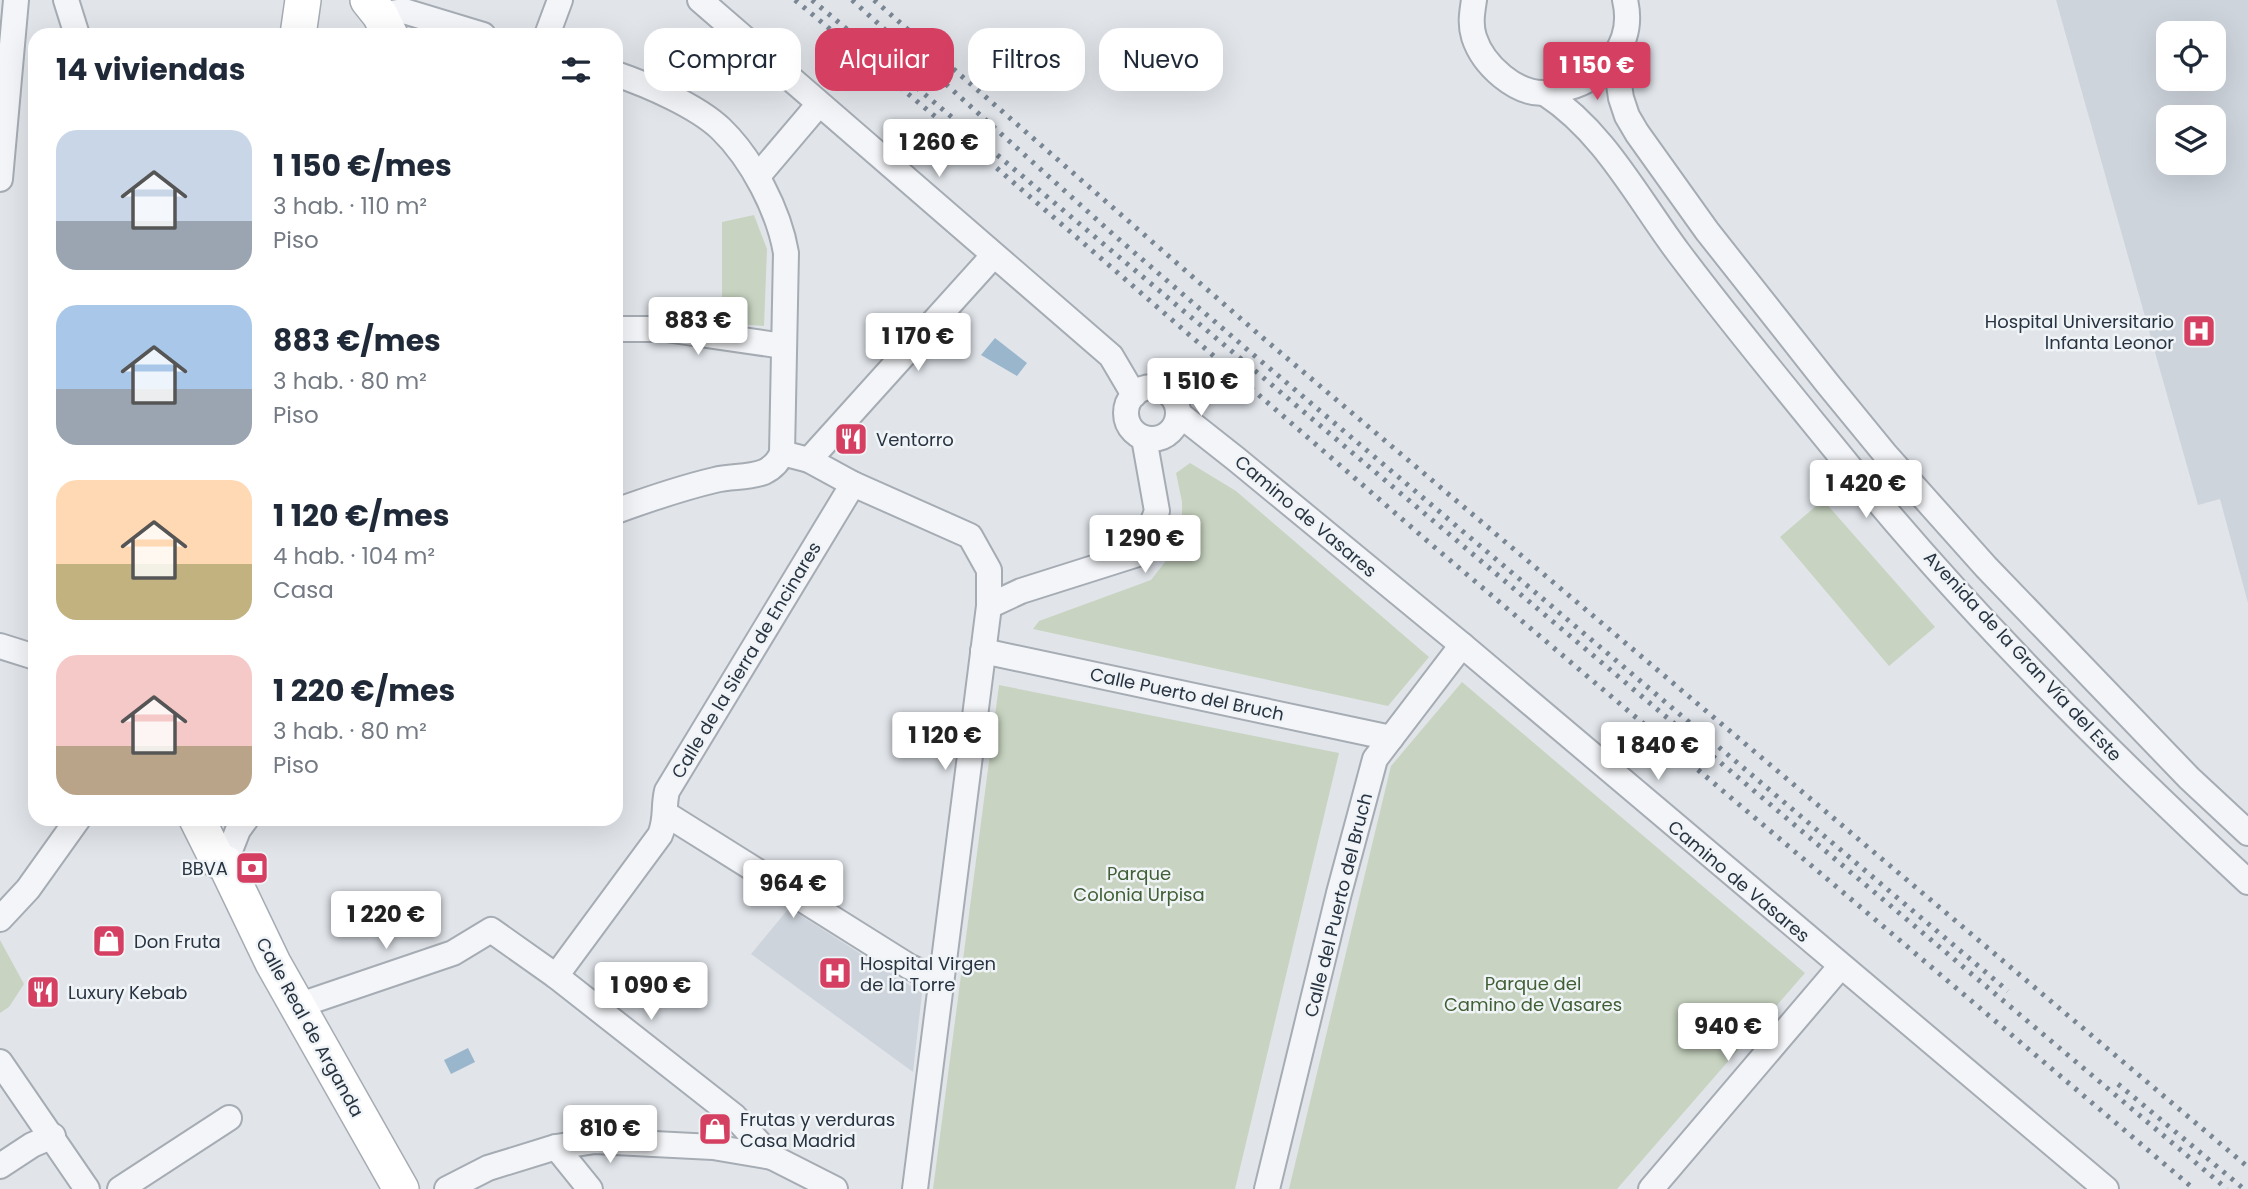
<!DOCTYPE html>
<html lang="es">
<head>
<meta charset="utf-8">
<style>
  body { margin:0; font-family:Poppins,sans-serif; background:#f6f6f7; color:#1f2937; height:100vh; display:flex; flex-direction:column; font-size:26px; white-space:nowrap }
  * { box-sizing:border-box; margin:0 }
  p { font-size:23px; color:#747a83 }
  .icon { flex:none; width:38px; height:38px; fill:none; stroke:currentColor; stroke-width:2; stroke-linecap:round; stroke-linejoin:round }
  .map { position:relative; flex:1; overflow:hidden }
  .drawer { position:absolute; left:28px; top:28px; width:595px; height:798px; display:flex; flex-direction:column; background:#fff; border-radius:21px; box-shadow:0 7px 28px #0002 }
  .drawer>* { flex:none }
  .banner { position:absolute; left:644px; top:28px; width:665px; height:63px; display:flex; gap:14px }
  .tools { position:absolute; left:2156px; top:21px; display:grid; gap:14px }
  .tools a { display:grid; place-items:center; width:70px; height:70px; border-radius:14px; background:#fff; box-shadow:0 7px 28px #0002; font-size:35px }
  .price { position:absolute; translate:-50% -60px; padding:0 16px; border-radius:7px; background:#fff; color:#222; font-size:23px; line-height:46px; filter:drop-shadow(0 2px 4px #0008) }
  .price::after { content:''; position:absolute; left:50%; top:42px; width:21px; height:16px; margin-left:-10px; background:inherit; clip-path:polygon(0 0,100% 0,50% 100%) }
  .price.current { background:#d54062; color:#fff }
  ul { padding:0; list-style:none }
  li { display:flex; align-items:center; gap:21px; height:175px; padding:0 28px }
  li span { display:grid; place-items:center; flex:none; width:196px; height:140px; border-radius:21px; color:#555 }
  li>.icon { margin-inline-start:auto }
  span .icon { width:84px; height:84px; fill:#fffc; stroke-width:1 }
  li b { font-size:30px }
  h2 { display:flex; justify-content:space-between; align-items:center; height:84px; padding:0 28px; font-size:30px }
  .pill { padding:0 24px; border-radius:21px; background:#fff; box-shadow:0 7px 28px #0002; font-size:24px; line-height:63px }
  .pill.current { background:#d54062; color:#fff }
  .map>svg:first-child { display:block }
  .built { fill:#ced4dc; fill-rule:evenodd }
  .green { fill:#c8d4c1 }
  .water { fill:#9ab6cc }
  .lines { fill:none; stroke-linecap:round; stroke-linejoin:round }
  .street-casing { stroke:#a6acb4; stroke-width:28 }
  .secondary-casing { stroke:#a6acb4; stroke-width:38 }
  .street { stroke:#f4f5f8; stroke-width:24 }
  .secondary { stroke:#fff; stroke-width:35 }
  .rail { stroke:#798694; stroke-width:5; stroke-dasharray:3.5 7; stroke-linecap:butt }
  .labels { text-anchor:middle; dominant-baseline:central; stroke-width:5; stroke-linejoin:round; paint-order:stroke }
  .poi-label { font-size:18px; fill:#283442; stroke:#f0f4f7; text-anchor:start }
  .street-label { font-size:18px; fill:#283442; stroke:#f0f4f7 }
  .park-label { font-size:18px; fill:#405f35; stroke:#f0f4f7 }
</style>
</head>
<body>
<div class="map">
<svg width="2248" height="1189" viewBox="0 0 2248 1189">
  <rect width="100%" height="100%" fill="#e1e5ea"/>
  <g class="built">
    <path d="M2056,0H2248V603L2220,499L2198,505ZM2168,33H2214V79H2168ZM2168,117H2214V163H2168Z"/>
    <polygon points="789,908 922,993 913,1072 751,954"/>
  </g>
  <g class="green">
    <polygon points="754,215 767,249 764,326 722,323 722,222"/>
    <polygon points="1190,463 1236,491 1429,657 1388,706 1033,629 1039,621 1151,580 1168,558 1182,532 1182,502 1176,473"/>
    <polygon points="1823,500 1935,627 1889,666 1780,537"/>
    <polygon points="1462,682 1805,973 1617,1189 1289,1189 1391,766"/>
    <polygon points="999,685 1339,753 1235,1189 933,1189"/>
    <polygon points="0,940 24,984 9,1007 0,1013"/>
  </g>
  <g class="water">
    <polygon points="995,338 1027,363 1017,376 981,355"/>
    <polygon points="358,910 363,911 375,925 375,930 373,934 366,937 360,932 354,916"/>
    <polygon points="468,1048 475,1062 451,1074 444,1060"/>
  </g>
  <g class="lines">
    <defs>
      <g id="street">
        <polyline points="66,0 77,35"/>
        <polyline points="700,0 1111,356 1134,395"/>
        <path d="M1474,0C1472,13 1470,24 1474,37C1483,65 1516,95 1546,93C1553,93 1561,90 1567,88C1607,77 1635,42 1625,0"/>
        <polyline points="380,15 404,11 483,35"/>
        <polyline points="547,35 560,0"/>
        <polyline points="1615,57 1621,98 1627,116 1637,133 1707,231 1827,383 1886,455 1986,567 2189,778 2248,833"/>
        <path d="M616,74C648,85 697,106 721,129C752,159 779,211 786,253L782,453C779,461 772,468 764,472C749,478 731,476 715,480C681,488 649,499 616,511"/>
        <path d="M1546,94C1604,132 1637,197 1678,252C1735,328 1797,402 1857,476C1976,621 2111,754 2248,882"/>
        <polyline points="758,176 819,104"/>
        <polyline points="0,179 16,0"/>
        <polyline points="616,329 666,329 783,346"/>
        <circle cx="1152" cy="413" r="26"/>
        <polyline points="1179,414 1236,459 1462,645 2106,1189"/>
        <polyline points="782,453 809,460 853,484 970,536 989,570 989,606 915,1189"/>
        <polyline points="809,460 993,256"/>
        <polyline points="989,606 1021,591 1141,553 1157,511 1144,438"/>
        <polyline points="0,646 35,657"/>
        <polyline points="983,651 1391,738"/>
        <polyline points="666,814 910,967 940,981"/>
        <polyline points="225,863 238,830 246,819"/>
        <polyline points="0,919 28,889 78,819"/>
        <path d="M556,976L660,835C667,819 663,807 667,791L853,484"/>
        <polyline points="297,1006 453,953 491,930 556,976 734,1116 772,1157 835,1189"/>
        <polyline points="0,1062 87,1189"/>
        <polyline points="556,1147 590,1189"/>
        <polyline points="0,1166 32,1145 53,1136"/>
        <polyline points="120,1189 229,1118"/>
        <polyline points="447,1189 488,1168 556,1147 595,1141 713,1147 772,1157"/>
        <polyline points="1267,1189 1339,893 1375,759 1462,645"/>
        <polyline points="1651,1189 1840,967"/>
      </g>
      <g id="secondary">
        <polyline points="368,0 380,15 390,35"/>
        <polyline points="298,35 303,0"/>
        <polyline points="197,819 218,861 225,863 273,963 401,1189"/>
      </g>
    </defs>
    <use href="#street" class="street-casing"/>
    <use href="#secondary" class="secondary-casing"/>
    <use href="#street" class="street"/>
    <use href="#secondary" class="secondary"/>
    <g class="rail">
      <polyline points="795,0 984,157 1432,545 2194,1189"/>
      <polyline points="812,0 1241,359 2227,1189"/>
      <polyline points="852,0 1115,236 1249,351 2008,991"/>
      <polyline points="874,0 1263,338 2248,1167"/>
      <polyline points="2118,1084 2244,1189"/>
    </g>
  </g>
  <defs>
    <symbol id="hospital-square" viewBox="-11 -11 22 22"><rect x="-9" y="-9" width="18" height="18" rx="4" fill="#d54062" stroke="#f0f4f7"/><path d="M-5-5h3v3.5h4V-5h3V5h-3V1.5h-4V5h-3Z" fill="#fff"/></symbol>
    <symbol id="restaurant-square" viewBox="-11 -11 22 22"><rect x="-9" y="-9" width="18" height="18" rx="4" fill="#d54062" stroke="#f0f4f7"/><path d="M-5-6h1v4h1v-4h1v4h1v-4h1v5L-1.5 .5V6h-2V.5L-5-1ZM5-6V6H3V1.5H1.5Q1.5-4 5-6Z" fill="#fff"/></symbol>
    <symbol id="bank-square" viewBox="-11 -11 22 22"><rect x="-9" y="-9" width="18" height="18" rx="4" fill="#d54062" stroke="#f0f4f7"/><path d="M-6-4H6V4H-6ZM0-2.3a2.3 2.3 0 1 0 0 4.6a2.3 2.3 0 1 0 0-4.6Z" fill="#fff"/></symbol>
    <symbol id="shop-square" viewBox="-11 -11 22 22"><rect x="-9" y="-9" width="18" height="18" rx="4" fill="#d54062" stroke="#f0f4f7"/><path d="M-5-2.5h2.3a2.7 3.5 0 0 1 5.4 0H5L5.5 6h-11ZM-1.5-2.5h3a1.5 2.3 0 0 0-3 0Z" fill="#fff"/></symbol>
  </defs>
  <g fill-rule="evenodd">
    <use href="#hospital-square" x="2180" y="312" width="38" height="38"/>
    <use href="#restaurant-square" x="832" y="420" width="38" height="38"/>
    <use href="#bank-square" x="233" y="849" width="38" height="38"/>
    <use href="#shop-square" x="90" y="922" width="38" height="38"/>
    <use href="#hospital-square" x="816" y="954" width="38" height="38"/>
    <use href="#restaurant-square" x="24" y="973" width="38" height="38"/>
    <use href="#shop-square" x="696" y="1110" width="38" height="38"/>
  </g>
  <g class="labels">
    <g class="poi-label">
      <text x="2174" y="321" text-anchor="end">Hospital Universitario<tspan x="2174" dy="21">Infanta Leonor</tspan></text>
      <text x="876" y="439">Ventorro</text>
      <text x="228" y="868" text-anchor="end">BBVA</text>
      <text x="134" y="941">Don Fruta</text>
      <text x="860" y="963">Hospital Virgen<tspan x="860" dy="21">de la Torre</tspan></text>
      <text x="68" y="992">Luxury Kebab</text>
      <text x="740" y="1119">Frutas y verduras<tspan x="740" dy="21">Casa Madrid</tspan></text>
    </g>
    <g class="street-label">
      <text transform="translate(1306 516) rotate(40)">Camino de Vasares</text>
      <text transform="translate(2023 656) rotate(47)">Avenida de la Gran Vía del Este</text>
      <text transform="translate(746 660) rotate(-59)">Calle de la Sierra de Encinares</text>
      <text transform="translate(1187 694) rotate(12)">Calle Puerto del Bruch</text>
      <text transform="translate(1739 881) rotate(40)">Camino de Vasares</text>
      <text transform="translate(1338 905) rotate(-76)">Calle del Puerto del Bruch</text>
      <text transform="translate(310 1027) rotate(61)">Calle Real de Arganda</text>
    </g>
    <g class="park-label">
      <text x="1139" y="873">Parque<tspan x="1139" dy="21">Colonia Urpisa</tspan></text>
      <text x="1533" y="983">Parque del<tspan x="1533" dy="21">Camino de Vasares</tspan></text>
    </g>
  </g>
</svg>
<div class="tools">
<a><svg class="icon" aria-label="locate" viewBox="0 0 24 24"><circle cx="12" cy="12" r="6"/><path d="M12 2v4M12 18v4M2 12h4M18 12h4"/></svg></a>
<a><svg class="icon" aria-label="layers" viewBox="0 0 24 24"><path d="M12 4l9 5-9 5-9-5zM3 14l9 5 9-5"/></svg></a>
</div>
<b class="price current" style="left:1597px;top:102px">1 150 €</b>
<b class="price" style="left:939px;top:179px">1 260 €</b>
<b class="price" style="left:698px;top:357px">883 €</b>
<b class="price" style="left:918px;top:373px">1 170 €</b>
<b class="price" style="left:1201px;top:418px">1 510 €</b>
<b class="price" style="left:1866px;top:520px">1 420 €</b>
<b class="price" style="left:1145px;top:575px">1 290 €</b>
<b class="price" style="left:945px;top:772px">1 120 €</b>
<b class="price" style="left:1658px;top:782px">1 840 €</b>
<b class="price" style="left:793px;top:920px">964 €</b>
<b class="price" style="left:386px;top:951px">1 220 €</b>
<b class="price" style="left:651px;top:1022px">1 090 €</b>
<b class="price" style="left:1728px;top:1063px">940 €</b>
<b class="price" style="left:610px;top:1165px">810 €</b>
<div class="banner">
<a class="pill">Comprar</a>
<a class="pill current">Alquilar</a>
<a class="pill">Filtros</a>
<a class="pill">Nuevo</a>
</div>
<section class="drawer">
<h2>14 viviendas<svg class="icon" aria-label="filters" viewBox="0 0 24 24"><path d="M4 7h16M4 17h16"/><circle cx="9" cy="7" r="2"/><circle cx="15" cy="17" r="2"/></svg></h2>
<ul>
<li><span style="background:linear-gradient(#c9d6e8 65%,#9aa5b1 0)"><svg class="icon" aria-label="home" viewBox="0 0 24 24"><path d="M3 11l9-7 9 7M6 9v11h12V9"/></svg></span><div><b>1 150 €/mes</b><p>3 hab. · 110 m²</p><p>Piso</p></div></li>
<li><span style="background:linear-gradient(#a9c7e8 60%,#9aa5b1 0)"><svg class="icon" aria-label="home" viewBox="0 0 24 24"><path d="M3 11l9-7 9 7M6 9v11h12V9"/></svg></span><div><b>883 €/mes</b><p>3 hab. · 80 m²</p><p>Piso</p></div></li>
<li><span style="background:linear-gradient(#ffd9b3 60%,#c2b280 0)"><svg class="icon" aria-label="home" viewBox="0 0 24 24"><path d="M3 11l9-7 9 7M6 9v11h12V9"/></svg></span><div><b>1 120 €/mes</b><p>4 hab. · 104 m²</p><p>Casa</p></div></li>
<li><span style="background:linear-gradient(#f6c9c9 65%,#b9a48a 0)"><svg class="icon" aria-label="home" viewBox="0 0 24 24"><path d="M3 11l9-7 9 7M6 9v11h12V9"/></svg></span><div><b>1 220 €/mes</b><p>3 hab. · 80 m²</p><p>Piso</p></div></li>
</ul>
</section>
</div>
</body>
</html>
